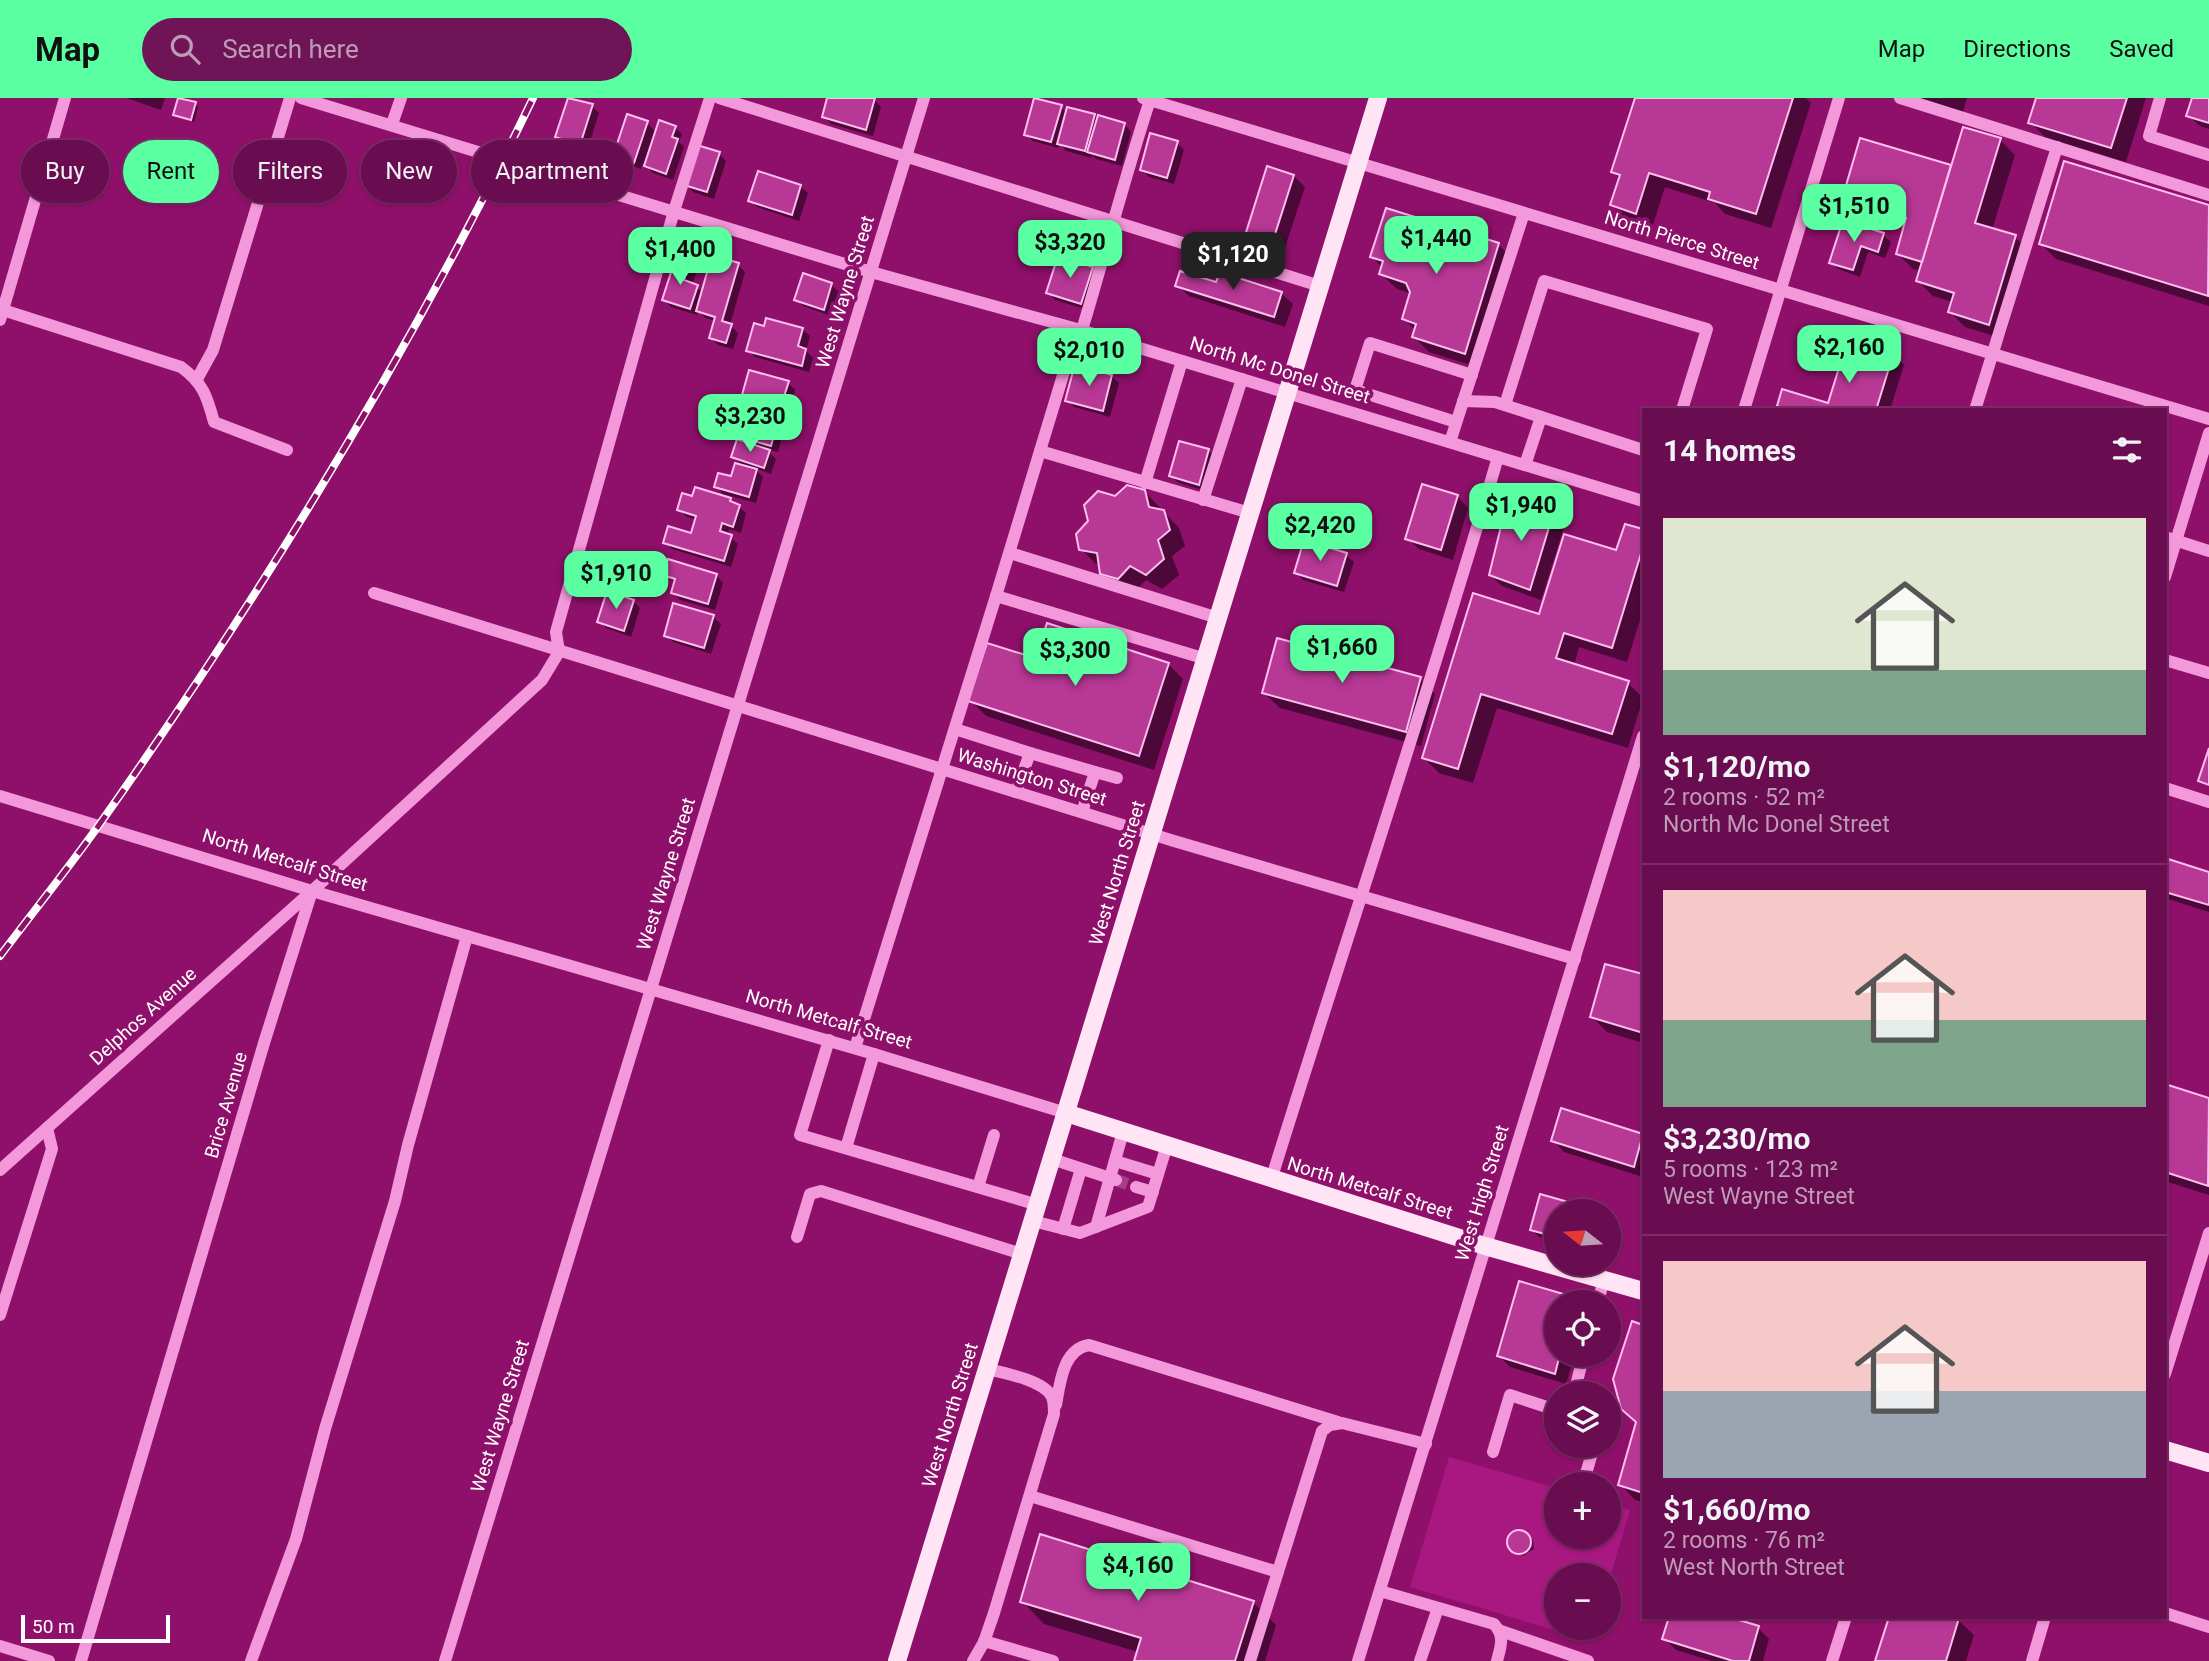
<!DOCTYPE html>
<html lang="en">
<head>
<meta charset="utf-8">
<style>
  body { margin:0; font-family:Roboto,sans-serif; background:#6f1557; color:#f1f3f6; height:100vh; display:flex; flex-direction:column; font-size:26px; white-space:nowrap }
  * { box-sizing:border-box; margin:0 }
  p { font-size:23px; color:#be9bb7 }
  .icon { flex:none; width:38px; height:38px; fill:none; stroke:currentColor; stroke-width:2; stroke-linecap:round; stroke-linejoin:round }
  .map { position:relative; flex:1; overflow:hidden }
  .sheet { position:absolute; left:1642px; top:310px; width:525px; height:1211px; display:flex; flex-direction:column; background:#6a0c50; border-radius:0px; box-shadow:0 2px 5px #0004,0 0 0 2px #7d2c67 }
  .sheet>* { flex:none }
  .top-card { position:absolute; left:21px; top:42px; width:665px; height:63px; display:flex; gap:14px }
  .needle { width:46px; rotate:287deg }
  .fabs { position:absolute; left:1544px; top:1101px; display:grid; gap:14px }
  .fabs a { display:grid; place-items:center; width:77px; height:77px; border-radius:50%; background:#6a0c50; box-shadow:0 2px 5px #0004,0 0 0 2px #7d2c67; font-size:35px }
  .scale { position:absolute; left:21px; bottom:18px; width:149px; box-sizing:border-box; padding-left:7px; border:4px solid #fff; border-top:0; font-size:19px; line-height:24px; white-space:nowrap; color:#fff; -webkit-text-stroke:5px #8e106a; paint-order:stroke }
  .price { position:absolute; translate:-50% -60px; padding:0 16px; border-radius:14px; background:#5affa1; color:#111; font-size:23px; line-height:46px; filter:drop-shadow(0 2px 4px #0008) }
  .price::after { content:''; position:absolute; left:50%; top:42px; width:21px; height:16px; margin-left:-10px; background:inherit; clip-path:polygon(0 0,100% 0,50% 100%) }
  .price.on { background:#222; color:#fff }
  ul { padding:0; list-style:none }
  li { display:grid; align-content:center; gap:14px; height:371px; padding:0 21px }
  li+li { border-top:2px solid #7d2c67 }
  li span { display:grid; place-items:center; height:217px; border-radius:0px; color:#555 }
  li>.icon { margin-inline-start:auto }
  span .icon { width:126px; height:126px; fill:#fffc; stroke-width:1 }
  li b { font-size:30px }
  h2 { display:flex; justify-content:space-between; align-items:center; height:84px; padding:0 21px; font-size:30px }
  .tag { padding:0 24px; border-radius:32px; background:#6a0c50; box-shadow:0 2px 5px #0004,0 0 0 2px #7d2c67; font-size:24px; line-height:63px }
  .tag.on { background:#5affa1; color:#111 }
  header { display:flex; align-items:center; gap:42px; box-sizing:border-box; height:98px; padding:0 35px; background:#5affa1; color:#111 }
  header strong { font-size:33px }
  nav { display:flex; gap:38px; margin-inline-start:auto; font-size:24px }
  .search { width:490px; height:63px; background:#6f1557; display:flex; align-items:center; gap:18px; box-sizing:border-box; padding:0 24px; border-radius:38px; color:#be9bb7; font-size:26px }
  .map>svg:first-child { display:block }
  .green { fill:#a91781 }
  .shadow { fill:#0007; fill-rule:evenodd }
  .building { fill:#b83895; stroke:#fdbfed; stroke-width:2 }
  .lines { fill:none; stroke-linecap:round; stroke-linejoin:round }
  .minor-tunnel { stroke:#a54088; stroke-width:12; stroke-dasharray:12 6; stroke-linecap:butt }
  .minor { stroke:#f398da; stroke-width:12 }
  .major { stroke:#ffe4f6; stroke-width:18 }
  .rail-casing { stroke:#fff; stroke-width:8 }
  .rail { stroke:#8e106a; stroke-width:5; stroke-dasharray:16; stroke-linecap:butt }
  .labels { text-anchor:middle; dominant-baseline:central; stroke-width:7; stroke-linejoin:round; paint-order:stroke }
  .street-label { font-size:19px; fill:#fff; stroke:#8e106a }
</style>
</head>
<body>
<header>
<strong>Map</strong>
<div class="search"><svg class="icon" aria-label="search" viewBox="0 0 24 24"><circle cx="10" cy="10" r="6"/><path d="M15 15l6 6"/></svg>Search here</div>
<nav><a>Map</a><a>Directions</a><a>Saved</a></nav>
</header>
<div class="map">
<svg width="2209" height="1563" viewBox="0 0 2209 1563">
  <rect width="100%" height="100%" fill="#8e106a"/>
  <polygon class="green" points="1449,1359 1556,1390 1556,1438 1608,1438 1608,1406 1630,1412 1608,1486 1608,1477 1556,1477 1556,1530 1595,1530 1591,1543 1410,1489"/>
  <g class="shadow">
    <polygon points="126,0 165,0 161,12"/>
    <polygon points="829,0 874,1 881,9 873,38 831,26 824,19"/>
    <polygon points="1637,0 1806,0 1811,5 1771,130 1725,116 1715,105 1665,89 1652,130 1627,122 1612,107 1620,81 1613,74"/>
    <polygon points="1921,0 1967,0 1963,14"/>
    <polygon points="2038,0 2146,0 2126,64 2045,39 2030,24"/>
    <polygon points="2194,0 2209,0 2209,31 2200,28 2188,17"/>
    <polygon points="195,5 198,9 194,24 175,16"/>
    <polygon points="592,8 599,15 587,53 565,45 557,38"/>
    <polygon points="1061,9 1067,15 1094,18 1098,22 1124,26 1131,34 1122,68 1096,61 1092,57 1092,60 1066,53 1060,46 1058,50 1033,43 1026,36"/>
    <polygon points="647,25 657,35 675,29 682,36 679,44 684,49 673,82 653,75 643,65 641,71 622,64 615,57"/>
    <polygon points="2000,42 2015,57 1992,132 2015,139 2030,154 2004,241 1965,229 1950,214 1953,204 1933,198 1918,183 1921,173 1913,171 1898,156 1905,129 1860,116 1844,100 1862,43 1952,69"/>
    <polygon points="1177,45 1184,52 1174,86 1149,79 1142,72"/>
    <polygon points="719,56 726,63 714,101 693,94 686,87"/>
    <polygon points="2065,65 2209,109 2209,208 2056,161 2041,146"/>
    <polygon points="1294,78 1305,89 1280,165 1255,158 1244,146"/>
    <polygon points="800,88 808,95 799,123 757,109 750,102"/>
    <polygon points="1387,112 1499,147 1514,162 1480,270 1429,254 1414,239 1416,233 1404,221 1412,196 1397,191 1381,176 1383,170 1372,159"/>
    <polygon points="1844,124 1883,137 1891,144 1885,160 1868,154 1860,179 1838,171 1831,164"/>
    <path d="M738,167L745,174L730,227L738,235L733,251L718,247L711,240L716,223L705,220L699,213L697,217L671,209L664,202L688,169L696,176L692,187L703,194ZM704,213L724,219L723,223L704,217Z"/>
    <polygon points="1092,171 1100,178 1088,212 1055,202 1048,194"/>
    <polygon points="831,187 839,194 831,218 803,208 796,201"/>
    <polygon points="1177,187 1217,187 1281,195 1293,206 1285,229 1189,198"/>
    <polygon points="802,231 810,238 806,253 813,260 809,274 755,259 748,252"/>
    <polygon points="1893,256 1904,267 1890,312 1783,312 1779,308 1829,307 1864,265"/>
    <polygon points="1111,278 1119,285 1110,319 1074,309 1067,302"/>
    <polygon points="788,285 795,292 788,315 751,304 744,296"/>
    <polygon points="775,331 782,338 778,354 766,351 776,361 771,376 754,370 763,379 756,405 723,396 716,388 732,380 744,369 733,358 738,343 728,334"/>
    <polygon points="1208,352 1215,360 1206,393 1179,385 1171,378"/>
    <polygon points="1145,394 1179,430 1185,448 1172,458 1179,477 1162,491 1146,482 1133,495 1118,491 1102,475 1101,467 1096,466 1081,451 1116,399"/>
    <polygon points="1457,398 1468,410 1453,462 1419,451 1407,440"/>
    <polygon points="730,402 746,415 741,435 729,431 728,438 738,446 731,469 672,451 665,444 692,437 697,422 687,419 679,412"/>
    <polygon points="1553,414 1565,426 1541,502 1502,488 1490,477"/>
    <polygon points="1626,428 1643,433 1643,512 1627,564 1579,549 1574,568 1628,585 1643,600 1628,650 1497,610 1473,685 1439,675 1424,660 1540,518 1618,455"/>
    <polygon points="1346,457 1354,464 1344,494 1303,482 1296,474"/>
    <polygon points="665,477 716,477 723,485 715,512 680,502 673,495 676,485"/>
    <polygon points="633,503 640,510 631,539 606,530 599,523"/>
    <polygon points="713,519 721,526 711,556 673,544 666,537"/>
    <polygon points="1168,566 1183,581 1154,672 986,618 970,602"/>
    <polygon points="1420,581 1435,596 1421,648 1280,610 1264,595"/>
    <polygon points="2165,762 2209,776 2209,814 2165,800"/>
    <polygon points="1607,868 1643,879 1643,945 1607,934 1592,919"/>
    <polygon points="2165,988 2209,1002 2209,1097 2165,1083"/>
    <polygon points="1563,1012 1643,1037 1643,1079 1564,1054 1553,1042"/>
    <polygon points="1541,1099 1585,1111 1587,1113 1556,1113 1556,1143 1539,1139 1532,1132"/>
    <polygon points="1520,1185 1579,1204 1556,1204 1556,1256 1575,1256 1566,1286 1510,1269 1499,1258"/>
    <polygon points="1633,1225 1643,1229 1643,1404 1635,1402 1620,1386 1638,1325"/>
    <polygon points="1521,1435 1533,1442 1534,1451 1523,1458 1510,1449 1509,1442 1514,1436"/>
    <polygon points="1022,1503 1253,1504 1276,1527 1265,1563 1136,1563 1138,1554 1044,1526"/>
    <polygon points="1671,1519 1723,1519 1758,1530 1769,1541 1763,1563 1712,1563 1676,1552 1664,1540"/>
    <polygon points="1891,1519 1948,1519 1958,1522 1974,1537 1966,1563 1877,1563"/>
  </g>
  <g class="building">
    <polygon points="178,0 196,4 191,22 173,17"/>
    <polygon points="568,0 593,6 580,47 555,39"/>
    <polygon points="827,0 875,0 866,32 822,19"/>
    <polygon points="1034,0 1062,7 1051,44 1024,37"/>
    <polygon points="1635,0 1793,0 1756,116 1708,101 1710,94 1649,75 1636,116 1610,107 1620,77 1611,74"/>
    <polygon points="2036,0 2127,0 2111,50 2028,25"/>
    <polygon points="2192,0 2209,0 2209,25 2186,18"/>
    <polygon points="1067,9 1095,16 1085,53 1057,46"/>
    <polygon points="627,16 648,23 634,65 613,58"/>
    <polygon points="1098,17 1125,25 1115,62 1087,54"/>
    <polygon points="659,22 676,28 672,39 678,41 666,76 644,68"/>
    <polygon points="1963,29 2001,40 1975,125 2016,137 1989,227 1948,214 1954,195 1916,183"/>
    <polygon points="1150,35 1178,43 1167,80 1140,72"/>
    <polygon points="1860,40 1951,67 1922,164 1896,156 1906,120 1842,101"/>
    <polygon points="697,47 720,54 707,94 684,87"/>
    <polygon points="2064,63 2209,107 2208,198 2039,146"/>
    <polygon points="1267,68 1294,77 1269,155 1242,147"/>
    <polygon points="758,73 801,87 792,117 748,103"/>
    <polygon points="1386,110 1499,145 1465,256 1412,239 1416,226 1402,221 1410,194 1406,185 1379,176 1383,163 1370,159"/>
    <polygon points="1843,122 1884,135 1878,154 1861,148 1853,172 1829,165"/>
    <polygon points="712,157 739,165 722,223 732,226 726,245 709,240 715,219 696,213"/>
    <polygon points="1058,158 1093,169 1081,206 1046,195"/>
    <polygon points="675,162 689,167 684,182 698,187 690,211 662,202"/>
    <polygon points="1180,173 1216,184 1220,174 1282,194 1274,219 1175,188"/>
    <polygon points="803,175 832,185 824,212 794,202"/>
    <polygon points="766,220 803,230 798,248 806,251 802,268 746,253 754,225 764,228"/>
    <polygon points="1868,246 1894,254 1876,312 1788,312 1777,308 1782,291 1828,305 1843,257 1863,263"/>
    <polygon points="1075,266 1112,277 1103,313 1065,303"/>
    <polygon points="749,272 789,283 781,308 742,297"/>
    <polygon points="731,317 776,330 771,348 726,335"/>
    <polygon points="737,341 770,352 764,370 731,359"/>
    <polygon points="1179,343 1209,351 1199,387 1169,378"/>
    <polygon points="735,365 757,371 749,399 714,389 718,375 731,378"/>
    <polygon points="1422,386 1458,397 1441,452 1405,441"/>
    <polygon points="1127,387 1145,392 1149,409 1164,412 1170,432 1158,442 1164,461 1146,477 1130,468 1118,481 1100,476 1097,455 1079,452 1076,436 1088,423 1084,407 1098,393 1115,398"/>
    <polygon points="695,389 731,400 730,403 740,407 733,429 722,425 720,433 732,437 724,463 663,445 668,428 691,435 696,418 677,412 682,395 692,398"/>
    <polygon points="1508,400 1554,413 1530,492 1489,477"/>
    <polygon points="1625,426 1643,431 1643,449 1612,550 1564,535 1556,560 1629,583 1612,636 1481,596 1458,671 1422,660 1473,495 1539,516 1564,436 1616,452"/>
    <polygon points="1304,442 1347,455 1337,488 1294,475"/>
    <polygon points="668,461 717,476 708,506 671,495 675,481 663,477"/>
    <polygon points="607,493 634,502 624,533 597,524"/>
    <polygon points="673,505 714,517 704,550 664,538"/>
    <polygon points="1047,525 1169,565 1139,658 968,603 987,545 1035,560"/>
    <polygon points="1277,540 1421,579 1406,634 1262,595"/>
    <polygon points="2209,650 2209,687 2198,683"/>
    <polygon points="2165,760 2209,774 2209,807 2165,794"/>
    <polygon points="1605,866 1643,876 1643,935 1590,919"/>
    <polygon points="2165,986 2209,1000 2208,1088 2165,1074"/>
    <polygon points="1561,1010 1643,1036 1634,1069 1551,1043"/>
    <polygon points="1540,1096 1586,1109 1585,1113 1556,1113 1556,1139 1530,1132"/>
    <polygon points="1519,1183 1577,1200 1576,1204 1556,1204 1556,1256 1560,1256 1555,1276 1497,1258"/>
    <polygon points="1632,1223 1643,1227 1643,1395 1618,1387 1636,1324 1621,1311 1613,1281"/>
    <circle cx="1519" cy="1444" r="12"/>
    <polygon points="1040,1436 1254,1503 1235,1563 1134,1563 1141,1540 1020,1504"/>
    <polygon points="1669,1519 1729,1519 1759,1528 1749,1563 1733,1563 1662,1541"/>
    <polygon points="1889,1519 1959,1520 1946,1563 1875,1563"/>
  </g>
  <g class="lines">
    <polyline class="minor-tunnel" points="1116,1082 1136,1089"/>
    <g class="minor">
      <polyline points="301,0 871,174 1077,231 1643,403"/>
      <polyline points="719,0 1320,188"/>
      <polyline points="1143,0 2209,321"/>
      <polyline points="1900,0 2209,97"/>
      <polyline points="2160,0 2149,38 2209,57"/>
      <polyline points="392,26 401,0"/>
      <path d="M3,212L181,269C203,285 207,298 214,324L287,352"/>
      <polyline points="0,222 65,0"/>
      <path d="M1082,232C1105,156 1125,78 1150,2"/>
      <polyline points="197,281 213,252 290,0"/>
      <polyline points="1463,303 1495,304 1643,352"/>
      <polyline points="1505,307 1544,183 1707,231 1682,312"/>
      <polyline points="1744,312 1839,0"/>
      <polyline points="1975,312 2057,49"/>
      <polyline points="1456,324 1355,292 1370,245 1472,277"/>
      <polyline points="1450,344 1524,115"/>
      <polyline points="1040,353 1250,415"/>
      <polyline points="1525,367 1541,319"/>
      <polyline points="1145,385 1182,263"/>
      <polyline points="1203,402 1242,281"/>
      <polyline points="2165,439 2209,453"/>
      <polyline points="1010,455 1218,520"/>
      <polyline points="2165,479 2209,335"/>
      <polyline points="374,495 1174,743 1575,861"/>
      <polyline points="996,498 1206,561"/>
      <polyline points="559,554 556,534 674,113 710,0"/>
      <polyline points="2165,562 2209,575"/>
      <polyline points="955,631 1030,655"/>
      <polyline points="1095,674 1117,680"/>
      <polyline points="2165,690 2209,704"/>
      <polyline points="1016,694 1030,655 1095,674 1082,714"/>
      <polyline points="0,698 312,793 874,956 1066,1015"/>
      <polyline points="829,942 800,1037 1038,1107"/>
      <polyline points="855,950 996,498 1077,231"/>
      <polyline points="846,1050 874,956"/>
      <polyline points="1052,1061 1116,1082"/>
      <polyline points="1115,1063 1158,1076"/>
      <polyline points="0,1072 312,793"/>
      <path d="M1271,1082C1346,841 1427,601 1498,359"/>
      <polyline points="978,1089 994,1037"/>
      <polyline points="1136,1089 1153,1094"/>
      <polyline points="1033,1123 1080,1135 1148,1109 1167,1047"/>
      <polyline points="1096,1129 1123,1034"/>
      <polyline points="1063,1131 1081,1071"/>
      <polyline points="797,1139 810,1096 821,1093 1022,1156"/>
      <polyline points="1598,1204 1604,1181"/>
      <polyline points="0,1217 52,1051 47,1030"/>
      <polyline points="2165,1276 2209,1135"/>
      <polyline points="1574,1295 1584,1256"/>
      <path d="M1056,1307C1060,1285 1063,1251 1089,1247L1338,1324"/>
      <polyline points="1493,1354 1510,1297 1556,1312"/>
      <polyline points="1583,1386 1594,1348"/>
      <polyline points="1030,1398 1278,1474"/>
      <path d="M1380,1493L1494,1526C1505,1538 1501,1548 1497,1563"/>
      <polyline points="2165,1515 2209,1529"/>
      <polyline points="1501,1533 1588,1563"/>
      <polyline points="984,1543 1053,1563"/>
      <polyline points="0,1548 49,1563"/>
      <polyline points="81,1563 264,945 312,793 542,582 559,554"/>
      <polyline points="251,1563 296,1441 325,1331 395,1103 408,1047 467,838"/>
      <polyline points="445,1563 924,0"/>
      <path d="M973,1563L984,1544L994,1515L1054,1316C1054,1310 1054,1304 1052,1299C1044,1282 1004,1275 986,1271"/>
      <polyline points="1250,1563 1322,1333 1330,1327 1342,1325 1426,1346"/>
      <polyline points="1358,1563 1643,638"/>
      <polyline points="1420,1563 1438,1510"/>
      <polyline points="1832,1563 1846,1519"/>
      <polyline points="2032,1563 2045,1519"/>
    </g>
    <g class="major">
      <polyline points="1066,1015 1485,1148 1643,1193"/>
      <polyline points="2165,1352 2209,1365"/>
      <polyline points="897,1563 1378,0"/>
    </g>
    <defs>
      <path id="rail" d="M0,858C33,814 67,772 99,727C260,499 412,252 533,0"/>
    </defs>
    <use href="#rail" class="rail-casing"/>
    <use href="#rail" class="rail"/>
  </g>
  <g class="labels">
    <g class="street-label">
      <text transform="translate(1682 142) rotate(17)">North Pierce Street</text>
      <text transform="translate(845 194) rotate(-73)">West Wayne Street</text>
      <text transform="translate(1280 272) rotate(17)">North Mc Donel Street</text>
      <text transform="translate(1032 679) rotate(17)">Washington Street</text>
      <text transform="translate(285 762) rotate(17)">North Metcalf Street</text>
      <text transform="translate(1117 775) rotate(-73)">West North Street</text>
      <text transform="translate(666 776) rotate(-73)">West Wayne Street</text>
      <text transform="translate(143 918) rotate(-42)">Delphos Avenue</text>
      <text transform="translate(829 921) rotate(16)">North Metcalf Street</text>
      <text transform="translate(226 1007) rotate(-74)">Brice Avenue</text>
      <text transform="translate(1370 1090) rotate(17)">North Metcalf Street</text>
      <text transform="translate(1482 1095) rotate(-73)">West High Street</text>
      <text transform="translate(950 1317) rotate(-73)">West North Street</text>
      <text transform="translate(500 1318) rotate(-73)">West Wayne Street</text>
    </g>
  </g>
</svg>
<div class="fabs">
<a><svg class="needle" viewBox="-14 -14 28 28"><path d="M0-13l5 13h-10z" fill="#e53935"/><path d="M0 13l5-13h-10z" fill="#be9bb7"/></svg></a>
<a><svg class="icon" aria-label="locate" viewBox="0 0 24 24"><circle cx="12" cy="12" r="6"/><path d="M12 2v4M12 18v4M2 12h4M18 12h4"/></svg></a>
<a><svg class="icon" aria-label="layers" viewBox="0 0 24 24"><path d="M12 4l9 5-9 5-9-5zM3 14l9 5 9-5"/></svg></a>
<a>+</a>
<a>−</a>
</div>
<div class="scale">50 m</div>
<b class="price" style="left:1854px;top:146px">$1,510</b>
<b class="price" style="left:1436px;top:178px">$1,440</b>
<b class="price" style="left:1070px;top:182px">$3,320</b>
<b class="price" style="left:680px;top:189px">$1,400</b>
<b class="price on" style="left:1233px;top:194px">$1,120</b>
<b class="price" style="left:1849px;top:287px">$2,160</b>
<b class="price" style="left:1089px;top:290px">$2,010</b>
<b class="price" style="left:750px;top:356px">$3,230</b>
<b class="price" style="left:1521px;top:445px">$1,940</b>
<b class="price" style="left:1320px;top:465px">$2,420</b>
<b class="price" style="left:616px;top:513px">$1,910</b>
<b class="price" style="left:1342px;top:587px">$1,660</b>
<b class="price" style="left:1075px;top:590px">$3,300</b>
<b class="price" style="left:1138px;top:1505px">$4,160</b>
<div class="top-card">
<a class="tag">Buy</a>
<a class="tag on">Rent</a>
<a class="tag">Filters</a>
<a class="tag">New</a>
<a class="tag">Apartment</a>
</div>
<section class="sheet">
<h2>14 homes<svg class="icon" aria-label="filters" viewBox="0 0 24 24"><path d="M4 7h16M4 17h16"/><circle cx="9" cy="7" r="2"/><circle cx="15" cy="17" r="2"/></svg></h2>
<ul>
<li><span style="background:linear-gradient(#dfe7d0 70%,#7fa58c 0)"><svg class="icon" aria-label="home" viewBox="0 0 24 24"><path d="M3 11l9-7 9 7M6 9v11h12V9"/></svg></span><div><b>$1,120/mo</b><p>2 rooms · 52 m²</p><p>North Mc Donel Street</p></div></li>
<li><span style="background:linear-gradient(#f6c9c9 60%,#7fa58c 0)"><svg class="icon" aria-label="home" viewBox="0 0 24 24"><path d="M3 11l9-7 9 7M6 9v11h12V9"/></svg></span><div><b>$3,230/mo</b><p>5 rooms · 123 m²</p><p>West Wayne Street</p></div></li>
<li><span style="background:linear-gradient(#f6c9c9 60%,#9aa5b1 0)"><svg class="icon" aria-label="home" viewBox="0 0 24 24"><path d="M3 11l9-7 9 7M6 9v11h12V9"/></svg></span><div><b>$1,660/mo</b><p>2 rooms · 76 m²</p><p>West North Street</p></div></li>
</ul>
</section>
</div>
</body>
</html>
